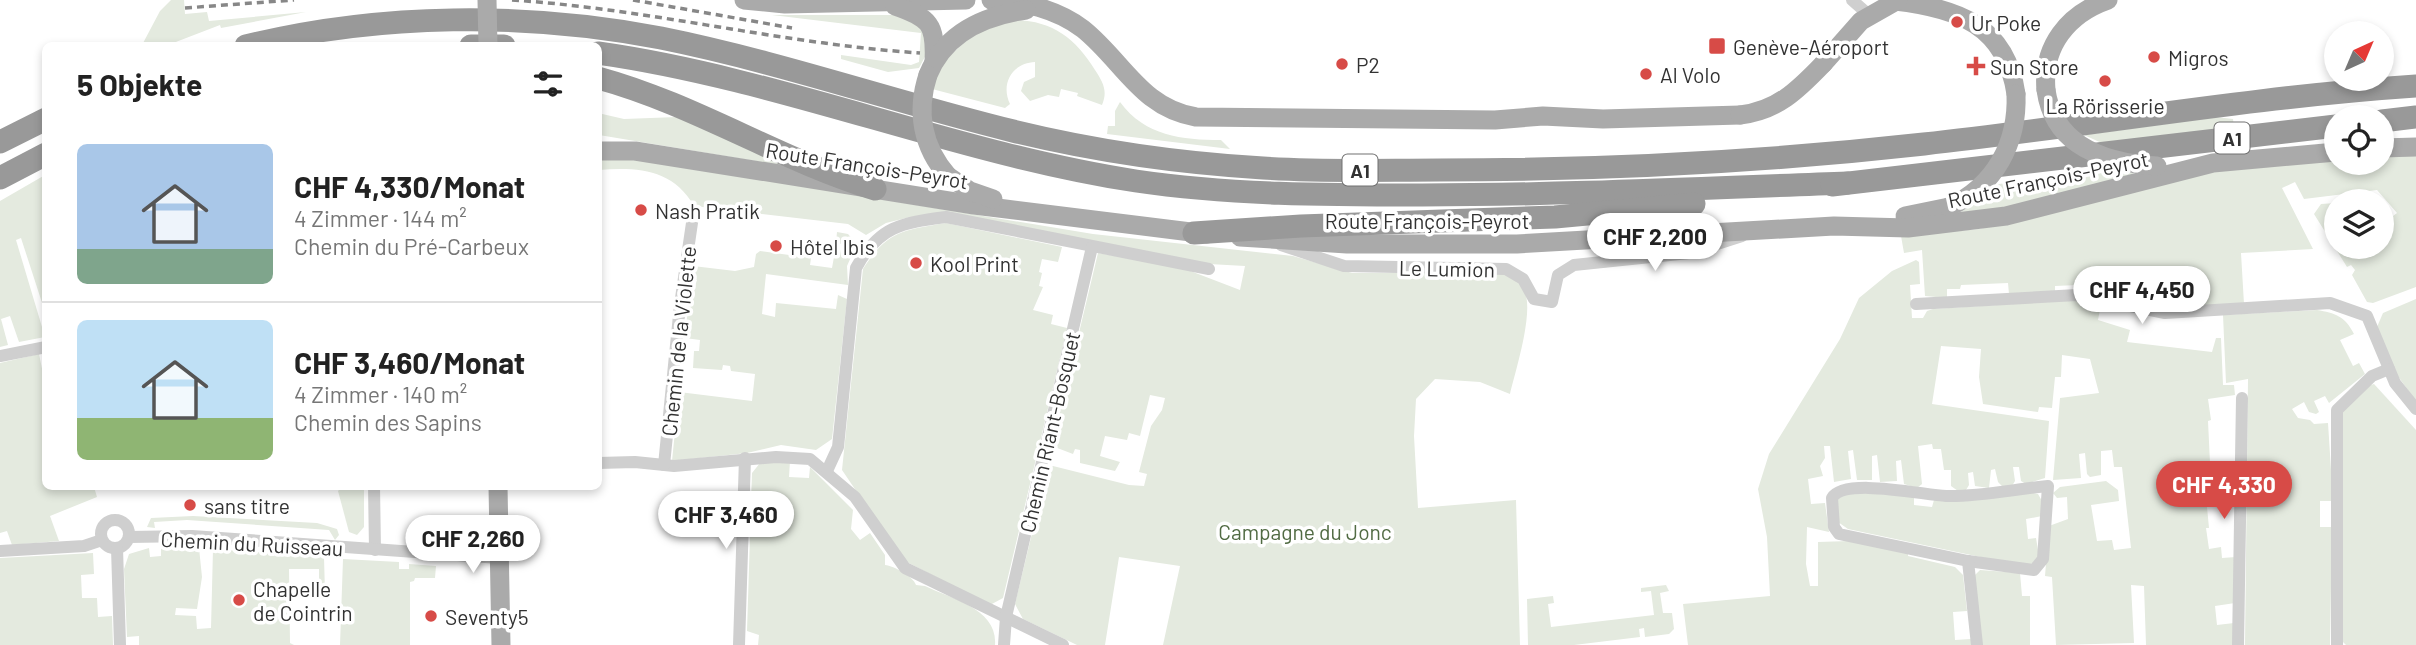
<!DOCTYPE html>
<html lang="de">
<head>
<meta charset="utf-8">
<style>
  body { margin:0; font-family:Barlow,sans-serif; background:#f6f6f6; color:#222; height:100vh; display:flex; flex-direction:column; font-size:26px; white-space:nowrap }
  * { box-sizing:border-box; margin:0 }
  p { font-size:23px; color:#767676 }
  .icon { flex:none; width:38px; height:38px; fill:none; stroke:currentColor; stroke-width:2; stroke-linecap:round; stroke-linejoin:round }
  .map { position:relative; flex:1; overflow:hidden }
  .side { position:absolute; left:42px; top:42px; width:560px; height:448px; display:flex; flex-direction:column; background:#fff; border-radius:10px; box-shadow:0 4px 10px #0003 }
  .side>* { flex:none }
  .needle { width:46px; rotate:44deg }
  .tools { position:absolute; left:2324px; top:21px; display:grid; gap:14px }
  .tools a { display:grid; place-items:center; width:70px; height:70px; border-radius:50%; background:#fff; box-shadow:0 4px 10px #0003; font-size:35px }
  .price { position:absolute; translate:-50% -60px; padding:0 16px; border-radius:24px; background:#fff; color:#222; font-size:23px; line-height:46px; filter:drop-shadow(0 2px 4px #0008) }
  .price::after { content:''; position:absolute; left:50%; top:42px; width:21px; height:16px; margin-left:-10px; background:inherit; clip-path:polygon(0 0,100% 0,50% 100%) }
  .price.current { background:#d74b47; color:#fff }
  ul { padding:0; list-style:none }
  li { display:flex; align-items:center; gap:21px; height:175px; padding:0 35px }
  li+li { border-top:2px solid #e0e0e0 }
  li span { display:grid; place-items:center; flex:none; width:196px; height:140px; border-radius:10px; color:#555 }
  li>.icon { margin-inline-start:auto }
  span .icon { width:84px; height:84px; fill:#fffc; stroke-width:1 }
  li b { font-size:30px }
  h2 { display:flex; justify-content:space-between; align-items:center; height:84px; padding:0 35px; font-size:30px }
  .map>svg:first-child { display:block }
  .green { fill:#e4eadf }
  .lines { fill:none; stroke-linecap:round; stroke-linejoin:round }
  .street { stroke:#cfcfcf; stroke-width:12 }
  .primary { stroke:#aaa; stroke-width:19 }
  .highway { stroke:#999; stroke-width:23 }
  .rail { stroke:#878787; stroke-width:3.5; stroke-dasharray:7 5; stroke-linecap:butt }
  .primary-bridge { stroke:#aaa; stroke-width:19 }
  .poi-dot { fill:#d74b47; stroke:#fff; stroke-width:2.5 }
  .labels { text-anchor:middle; dominant-baseline:central; stroke-width:7; stroke-linejoin:round; paint-order:stroke }
  .shield { fill:#fff; stroke:#707070; stroke-width:2 }
  .shield-label { font-size:19px; font-weight:bold; fill:#323232 }
  .poi-label { font-size:21px; fill:#323232; stroke:#fff; text-anchor:start }
  .street-label { font-size:21px; fill:#323232; stroke:#fff }
  .park-label { font-size:21px; fill:#516b43; stroke:#fff }
</style>
</head>
<body>
<div class="map">
<svg width="2416" height="645" viewBox="0 0 2416 645">
  <rect width="100%" height="100%" fill="#fff"/>
  <g class="green">
    <polygon points="171,0 184,0 185,14 207,12 209,21 306,12 221,28 220,25 168,45 142,45 160,11"/>
    <polygon points="772,15 898,15 927,29 927,53 919,68 888,72 841,59 841,55 911,65 919,62 921,33"/>
    <path d="M1016,20C1053,21 1076,39 1095,70C1103,82 1108,91 1102,105L1077,96L1078,93L1061,89L1059,97L1048,95L1030,101L1021,91L1024,82L1035,77V62C1013,63 1000,83 1010,104L1005,108L932,89L943,62L977,31Z"/>
    <path d="M1120,102C1145,136 1182,140 1221,140L1230,149L1107,134L1108,126H1115V111Z"/>
    <polygon points="598,113 624,119 677,117 791,167 599,135"/>
    <polygon points="2216,117 2233,119 2234,127 2104,144 2084,135"/>
    <polygon points="2416,155 2416,287 2373,303 2367,302 2352,275 2355,270 2351,265 2347,267 2314,214 2321,204 2336,203 2336,247 2382,247 2382,220 2384,223 2397,213 2377,190 2304,199 2295,182 2282,188 2313,249 2241,253 2244,304 2159,308 2079,291 2078,285 2055,286 2055,291 2009,294 2008,283 1961,285 1960,289 1947,289 1947,298 1925,296 1922,250 1904,253 1901,236 1979,229 2226,169 2336,158 2336,163 2382,163 2382,156"/>
    <path d="M599,158H631L1093,234L1293,256L1352,273H1503C1511,277 1520,282 1524,290C1535,310 1515,372 1510,394L1480,382L1435,379L1416,399L1414,436L1418,508L1516,500L1520,645H1163L1180,566L1119,557L1105,645H1077L1023,619L1015,604L1047,471L1053,466L1129,485L1144,486L1147,474L1139,472L1151,426L1162,410L1165,398L1150,395L1140,436L1129,433L1127,440L1105,436L1100,456L1120,462L1115,471L1080,463V450L1075,449L1073,454L1052,446L1098,253L1180,267L1240,290L1245,266L1209,264L910,217L886,223L866,235L848,224L694,206C673,169 637,167 599,170Z"/>
    <polygon points="2113,169 2136,174 2026,204 1954,216 1987,196 1999,184"/>
    <polygon points="45,175 45,312 21,238 16,240 45,337 19,342 10,316 1,319 8,345 0,347 0,201"/>
    <path d="M946,223L1062,247L1058,262L1042,259L1039,272L1042,273L1039,286L1043,287L1033,310L1053,315L1051,324L1067,328L1003,598L990,605L903,560L842,470L863,269C887,231 903,230 946,223Z"/>
    <polygon points="837,232 848,234 860,248 854,250 847,266 848,285 766,274 762,314 775,317 776,303 836,309 838,295 847,299 832,439 816,450 781,445 747,453 672,461 679,392 752,401 755,374 731,371 730,366 723,365 722,370 693,368 694,351 699,351 700,340 685,338 688,307 697,280 691,279 693,266 735,271 754,267 756,254 760,251 811,258 810,265 832,268 834,257 840,255 842,244 836,243"/>
    <polygon points="1916,260 1919,262 1920,284 1910,285 1912,318 1923,318 1927,311 1933,309 2076,300 2101,304 2098,320 2130,330 2127,342 2212,352 2216,338 2221,338 2223,385 2234,385 2235,395 2208,399 2211,420 2208,421 2210,463 2207,464 2210,485 2207,485 2209,506 2207,507 2209,528 2206,528 2209,549 2221,547 2222,558 2236,557 2235,603 2215,606 2217,625 2234,623 2233,645 2146,645 2144,586 2131,585 2134,643 2056,645 2052,577 2045,576 2049,526 2068,519 2067,497 2057,498 2053,493 2060,487 2106,481 2118,490 2119,501 2091,505 2097,541 2112,540 2114,550 2131,548 2122,467 2114,467 2112,450 2101,451 2101,475 2090,477 2087,474 2085,453 2079,454 2081,478 2053,480 2060,398 2099,393 2090,359 2062,355 2061,377 2055,377 2052,408 2039,407 2038,412 1983,404 1979,377 1981,349 1941,346 1932,404 2049,421 2045,478 2026,484 2021,481 2019,467 2013,467 2015,481 2012,486 2003,487 1998,482 1995,469 1991,470 1989,488 1975,486 1973,472 1968,473 1969,485 1966,490 1958,491 1951,486 1951,470 1944,470 1941,449 1933,449 1932,444 1918,446 1922,484 1917,488 1904,484 1901,460 1896,461 1897,481 1880,482 1877,455 1872,456 1872,480 1857,480 1853,450 1848,451 1851,479 1834,482 1830,446 1824,446 1825,458 1820,466 1823,476 1808,479 1811,504 1825,503 1829,532 1807,527 1806,564 1810,586 1818,586 1818,542 1849,541 1908,553 1908,556 1955,567 1963,575 1967,611 1953,612 1955,640 1971,639 1971,645 1688,645 1683,604 1770,596 1767,537 1758,489 1769,454 1840,339 1859,298 1892,271"/>
    <polygon points="2416,299 2416,401 2397,375 2377,327 2383,313"/>
    <path d="M2317,310C2335,313 2345,316 2354,334L2340,340L2353,366L2359,363L2365,374L2329,403L2325,396L2314,401L2319,412L2316,414L2309,412L2304,402L2292,409L2298,418L2310,420L2314,424L2328,423L2333,501H2320V527H2332L2330,645H2245L2248,379L2226,383L2223,315Z"/>
    <polygon points="39,354 46,388 46,486 94,487 97,497 50,516 59,541 12,545 7,531 0,533 0,363"/>
    <polygon points="2374,384 2416,430 2416,645 2346,645 2342,641 2341,410 2365,387"/>
    <path d="M790,461L789,477L809,478L810,467L853,510L851,529L860,540L870,533L885,555V565C894,566 913,576 916,585L925,586C952,599 998,609 995,645H758L759,635L747,631L752,473L760,463Z"/>
    <polygon points="342,487 364,487 364,527 357,535 349,532 338,491"/>
    <polygon points="1878,492 1914,497 1914,505 1932,507 1934,500 2029,492 2038,494 2042,501 2042,516 2026,519 2028,539 2036,538 2039,556 2034,563 2023,566 1848,529 1838,522 1838,499 1846,493"/>
    <polygon points="193,516 317,523 337,529 339,535 335,540 329,530 187,520 154,522 155,528 147,527 151,518"/>
    <polygon points="149,548 150,557 161,556 161,548 199,548 202,577 197,609 176,608 175,615 196,616 197,629 211,628 213,549 324,557 325,593 319,593 319,569 289,569 290,643 294,645 139,645 139,636 127,637 124,569 129,554"/>
    <polygon points="93,553 94,574 81,575 82,598 97,598 98,617 112,616 113,645 0,645 0,558"/>
    <polygon points="343,559 399,562 399,569 409,569 409,564 436,566 435,578 415,578 414,581 410,582 410,645 340,645"/>
    <polygon points="1980,570 2020,573 2022,596 2030,596 2030,645 1982,645 1974,576"/>
    <polygon points="1666,585 1669,591 1660,593 1663,613 1672,613 1674,629 1669,634 1645,637 1644,628 1639,629 1640,637 1574,645 1528,645 1527,599 1553,596 1554,603 1548,604 1551,627 1654,615 1651,591 1641,592 1641,588"/>
  </g>
  <g class="lines">
    <g class="street">
      <polyline points="1852,0 1869,15"/>
      <polyline points="1281,245 1344,266 1506,269 1523,279 1534,299 1552,302 1558,275 1574,265 1689,253 1742,236"/>
      <polyline points="1916,304 2077,295 2165,313 2330,303 2367,316 2395,383 2416,409"/>
      <polyline points="0,356 46,347"/>
      <polyline points="598,463 635,462 674,466 776,457 810,459 855,497 905,568 1063,645"/>
      <polyline points="664,465 680,305 693,216"/>
      <path d="M827,471L838,447L856,268C879,226 901,223 946,217L1209,269"/>
      <polyline points="374,486 375,550"/>
      <path d="M2048,486L2043,559L2034,570L1968,561L1839,534L1834,527L1832,498C1844,477 1923,495 1946,496C1979,497 2015,489 2048,486Z"/>
      <circle cx="115" cy="534" r="14"/>
      <polyline points="129,537 192,536 499,558"/>
      <polyline points="117,548 120,645"/>
      <polyline points="0,551 84,546 102,540"/>
      <polyline points="1968,561 1977,645"/>
      <polyline points="739,645 745,458"/>
      <polyline points="1004,645 1006,617 1092,247"/>
      <polyline points="2238,645 2242,398"/>
      <polyline points="2337,645 2337,410 2372,376 2389,369"/>
    </g>
    <g class="primary">
      <polyline points="744,0 785,4 966,0"/>
      <path d="M991,0C1022,1 1057,9 1083,29C1123,61 1141,108 1196,117L1495,120L1543,116L1603,119L1740,115"/>
      <path d="M1895,1C1957,8 2006,25 2016,94"/>
      <path d="M895,6C930,18 936,24 934,62"/>
      <polyline points="1823,64 1861,21 1898,0"/>
      <path d="M928,75C945,33 983,16 1026,10"/>
      <path d="M2046,90C2042,46 2068,14 2108,0"/>
      <polyline points="2382,148 2416,147"/>
      <polyline points="598,151 635,151 974,205 1207,234"/>
      <polyline points="948,176 970,191 993,199"/>
      <polyline points="1905,216 1949,207"/>
      <polyline points="1240,237 1347,244 1517,244 1834,226 1908,228 2006,216 2213,163 2336,152"/>
      <polyline points="498,486 501,645"/>
    </g>
    <g class="highway">
      <path d="M246,46C379,13 527,12 661,38C780,62 895,102 1013,131C1095,151 1179,163 1263,168C1322,172 1381,170 1440,170C1602,170 1763,162 1924,144C2088,126 2251,97 2416,86"/>
      <polyline points="471,46 504,46"/>
      <path d="M598,53C781,79 954,153 1136,181C1231,195 1327,195 1422,195C1564,195 1706,188 1848,183"/>
      <path d="M598,78C694,104 780,160 875,189"/>
      <polyline points="2382,121 2416,117"/>
      <polyline points="0,142 46,119"/>
      <polyline points="0,178 46,154"/>
      <polyline points="1832,185 2336,126"/>
      <polyline points="1194,233 1301,226 1555,217 1694,204"/>
    </g>
    <g class="rail">
      <path d="M512,0C649,9 783,44 920,53"/>
      <polyline points="633,0 792,28"/>
      <polyline points="185,8 294,0"/>
    </g>
    <g class="primary-bridge">
      <polyline points="487,0 488,46"/>
      <path d="M928,75C916,111 922,147 948,176"/>
      <path d="M2046,90C2054,147 2106,163 2157,166"/>
      <path d="M1740,115C1777,111 1798,90 1823,64"/>
      <path d="M1949,207C1995,186 2018,143 2016,94"/>
    </g>
  </g>
  <g class="poi-dot">
    <circle cx="1957" cy="22" r="7"/>
    <rect x="1708" y="37" width="18" height="18" rx="3.5"/>
    <circle cx="2154" cy="57" r="7"/>
    <circle cx="1342" cy="64" r="7"/>
    <path d="M1972.5 55.5h7v7h7v7h-7v7h-7v-7h-7v-7h7z"/>
    <circle cx="1646" cy="74" r="7"/>
    <circle cx="2105" cy="81" r="7"/>
    <circle cx="641" cy="210" r="7"/>
    <circle cx="776" cy="246" r="7"/>
    <circle cx="916" cy="263" r="7"/>
    <circle cx="190" cy="505" r="7"/>
    <circle cx="239" cy="600" r="7"/>
    <circle cx="431" cy="616" r="7"/>
  </g>
  <g class="labels">
    <g class="shield">
      <rect x="2214.5" y="122.5" width="35" height="31" rx="5"/>
      <rect x="1342.5" y="154.5" width="35" height="31" rx="5"/>
    </g>
    <g class="shield-label">
      <text x="2232" y="138">A1</text>
      <text x="1360" y="170">A1</text>
    </g>
    <g class="poi-label">
      <text x="1971" y="22">Ur Poke</text>
      <text x="1733" y="46">Genève-Aéroport</text>
      <text x="2168" y="57">Migros</text>
      <text x="1356" y="64">P2</text>
      <text x="1990" y="66">Sun Store</text>
      <text x="1660" y="74">Al Volo</text>
      <text x="2105" y="105" text-anchor="middle">La Rörisserie</text>
      <text x="655" y="210">Nash Pratik</text>
      <text x="790" y="246">Hôtel Ibis</text>
      <text x="930" y="263">Kool Print</text>
      <text x="204" y="505">sans titre</text>
      <text x="253" y="588">Chapelle<tspan x="253" dy="24">de Cointrin</tspan></text>
      <text x="445" y="616">Seventy5</text>
    </g>
    <g class="street-label">
      <text transform="translate(867 165) rotate(9)">Route François-Peyrot</text>
      <text transform="translate(2048 179) rotate(-12)">Route François-Peyrot</text>
      <text x="1427" y="220">Route François-Peyrot</text>
      <text transform="translate(1447 268) rotate(1)">Le Lumion</text>
      <text transform="translate(678 341) rotate(-84)">Chemin de la Violette</text>
      <text transform="translate(1049 432) rotate(-77)">Chemin Riant-Bosquet</text>
      <text transform="translate(252 543) rotate(3)">Chemin du Ruisseau</text>
    </g>
    <g class="park-label">
      <text x="1305" y="531">Campagne du Jonc</text>
    </g>
  </g>
</svg>
<div class="tools">
<a><svg class="needle" viewBox="-14 -14 28 28"><path d="M0-13l5 13h-10z" fill="#e53935"/><path d="M0 13l5-13h-10z" fill="#767676"/></svg></a>
<a><svg class="icon" aria-label="locate" viewBox="0 0 24 24"><circle cx="12" cy="12" r="6"/><path d="M12 2v4M12 18v4M2 12h4M18 12h4"/></svg></a>
<a><svg class="icon" aria-label="layers" viewBox="0 0 24 24"><path d="M12 4l9 5-9 5-9-5zM3 14l9 5 9-5"/></svg></a>
</div>
<b class="price" style="left:1655px;top:273px">CHF 2,200</b>
<b class="price" style="left:2142px;top:326px">CHF 4,450</b>
<b class="price current" style="left:2224px;top:521px">CHF 4,330</b>
<b class="price" style="left:726px;top:551px">CHF 3,460</b>
<b class="price" style="left:473px;top:575px">CHF 2,260</b>
<section class="side">
<h2>5 Objekte<svg class="icon" aria-label="filters" viewBox="0 0 24 24"><path d="M4 7h16M4 17h16"/><circle cx="9" cy="7" r="2"/><circle cx="15" cy="17" r="2"/></svg></h2>
<ul>
<li><span style="background:linear-gradient(#a9c7e8 75%,#7fa58c 0)"><svg class="icon" aria-label="home" viewBox="0 0 24 24"><path d="M3 11l9-7 9 7M6 9v11h12V9"/></svg></span><div><b>CHF 4,330/Monat</b><p>4 Zimmer · 144 m²</p><p>Chemin du Pré-Carbeux</p></div></li>
<li><span style="background:linear-gradient(#bfe0f5 70%,#8fb573 0)"><svg class="icon" aria-label="home" viewBox="0 0 24 24"><path d="M3 11l9-7 9 7M6 9v11h12V9"/></svg></span><div><b>CHF 3,460/Monat</b><p>4 Zimmer · 140 m²</p><p>Chemin des Sapins</p></div></li>
</ul>
</section>
</div>
</body>
</html>
